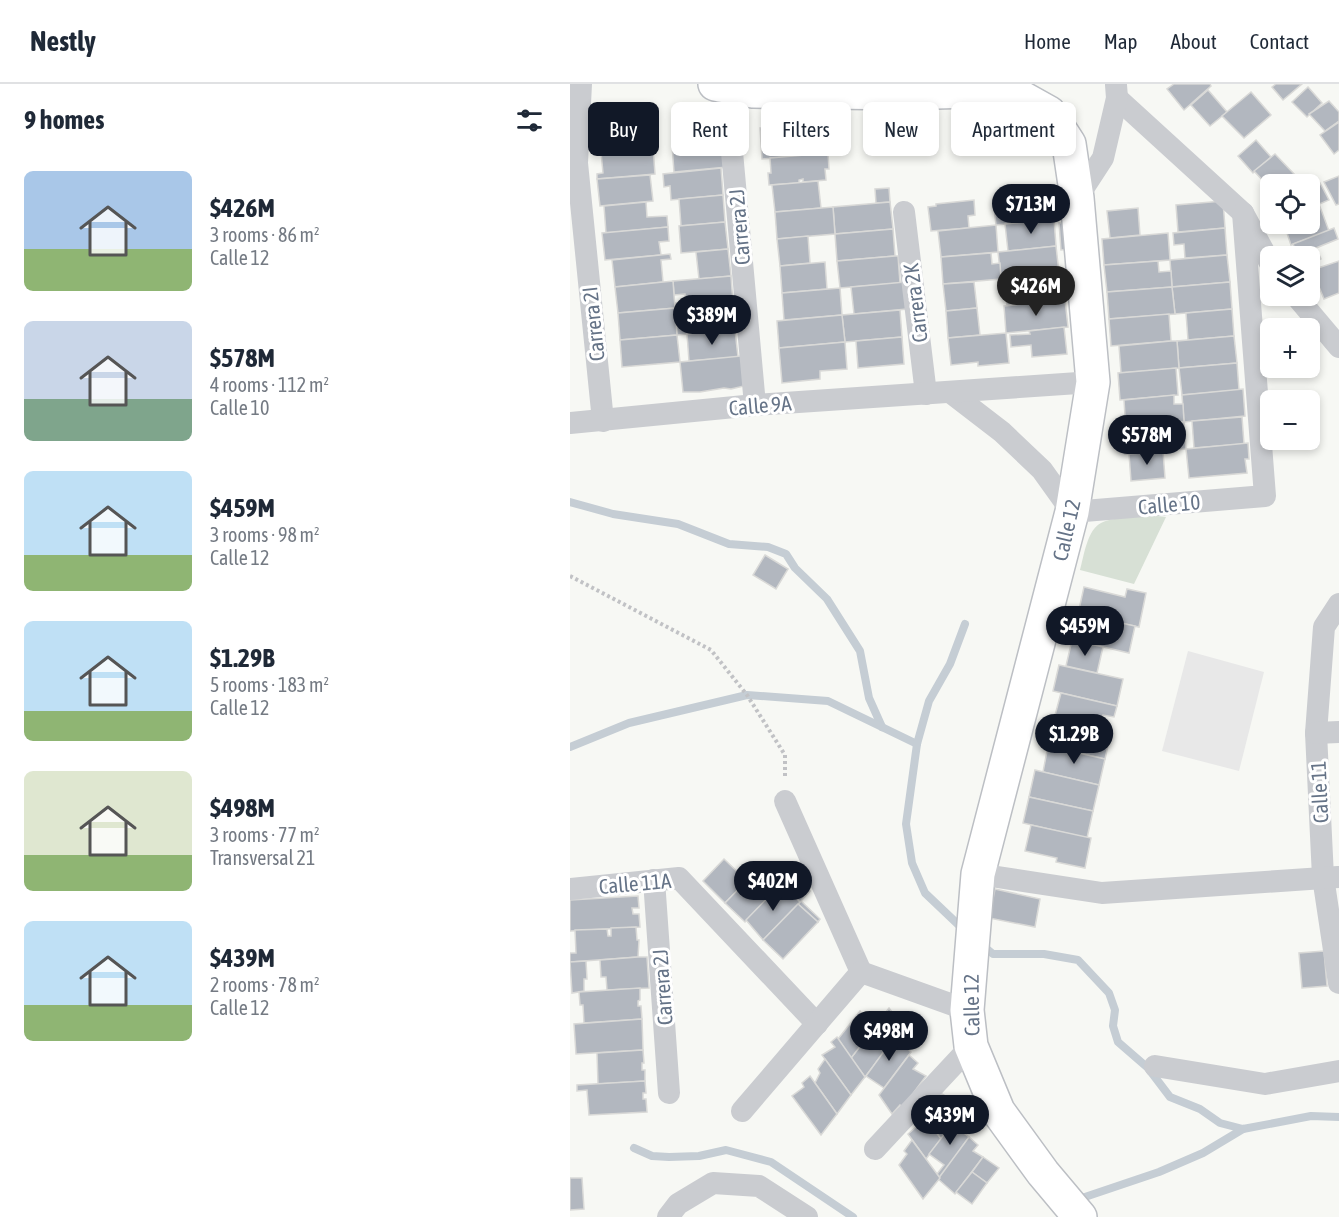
<!DOCTYPE html>
<html lang="en">
<head>
<meta charset="utf-8">
<style>
  body { margin:0; font-family:"Asap Condensed",sans-serif; background:#f6f6f7; color:#1f2937; height:100vh; display:flex; flex-direction:column; font-size:22px; white-space:nowrap }
  * { box-sizing:border-box; margin:0 }
  p { font-size:20px; color:#747a83 }
  .icon { flex:none; width:33px; height:33px; fill:none; stroke:currentColor; stroke-width:2; stroke-linecap:round; stroke-linejoin:round }
  .map { position:relative; flex:1; overflow:hidden }
  .sheet { display:flex; flex-direction:column; background:#fff; width:570px }
  .sheet>* { flex:none }
  .banner { position:absolute; left:18px; top:18px; width:570px; height:54px; display:flex; gap:12px }
  .buttons { position:absolute; left:690px; top:90px; display:grid; gap:12px }
  .buttons a { display:grid; place-items:center; width:60px; height:60px; border-radius:9px; background:#fff; box-shadow:0 3px 9px #0003; font-size:30px }
  .price { position:absolute; translate:-50% -51px; padding:0 14px; border-radius:21px; background:#111827; color:#fff; font-size:20px; line-height:39px; filter:drop-shadow(0 2px 3px #0008) }
  .price::after { content:''; position:absolute; left:50%; top:36px; width:18px; height:14px; margin-left:-9px; background:inherit; clip-path:polygon(0 0,100% 0,50% 100%) }
  .price.current { background:#222; color:#fff }
  ul { padding:0; list-style:none }
  li { display:flex; align-items:center; gap:18px; height:150px; padding:0 24px }
  li span { display:grid; place-items:center; flex:none; width:168px; height:120px; border-radius:9px; color:#555 }
  li>.icon { margin-inline-start:auto }
  span .icon { width:72px; height:72px; fill:#fffc; stroke-width:1 }
  li b { font-size:26px }
  h2 { display:flex; justify-content:space-between; align-items:center; height:72px; padding:0 24px; font-size:26px }
  .chip { padding:0 21px; border-radius:9px; background:#fff; box-shadow:0 3px 9px #0003; font-size:21px; line-height:54px }
  .chip.current { background:#111827; color:#fff }
  header { display:flex; align-items:center; gap:36px; box-sizing:border-box; height:84px; padding:0 30px; background:#fff; border-bottom:2px solid #e0e1e3 }
  header strong { font-size:28px }
  nav { display:flex; gap:33px; margin-inline-start:auto; font-size:21px }
  main { display:flex; flex:1; min-height:0 }
  .map>svg:first-child { display:block }
  .built { fill:#e8e8e8 }
  .green { fill:#d7e0d5 }
  .lines { fill:none; stroke-linecap:round; stroke-linejoin:round }
  .stream { stroke:#c5cdd4; stroke-width:8 }
  .building { fill:#b2b7bf; stroke:#d9d9d7; stroke-width:1.5 }
  .secondary-casing { stroke:#bcbfc4; stroke-width:36 }
  .path { stroke:#c1c2c5; stroke-width:4; stroke-dasharray:3 3; stroke-linecap:butt }
  .street { stroke:#caccd0; stroke-width:22 }
  .secondary { stroke:#fff; stroke-width:33 }
  .labels { text-anchor:middle; dominant-baseline:central; stroke-width:6; stroke-linejoin:round; paint-order:stroke }
  .street-label { font-size:21px; fill:#657387; stroke:#fff }
</style>
</head>
<body>
<header>
<strong>Nestly</strong>
<nav><a>Home</a><a>Map</a><a>About</a><a>Contact</a></nav>
</header>
<main>
<section class="sheet">
<h2>9 homes<svg class="icon" aria-label="filters" viewBox="0 0 24 24"><path d="M4 7h16M4 17h16"/><circle cx="9" cy="7" r="2"/><circle cx="15" cy="17" r="2"/></svg></h2>
<ul>
<li><span style="background:linear-gradient(#a9c7e8 65%,#8fb573 0)"><svg class="icon" aria-label="home" viewBox="0 0 24 24"><path d="M3 11l9-7 9 7M6 9v11h12V9"/></svg></span><div><b>$426M</b><p>3 rooms · 86 m²</p><p>Calle 12</p></div></li>
<li><span style="background:linear-gradient(#c9d6e8 65%,#7fa58c 0)"><svg class="icon" aria-label="home" viewBox="0 0 24 24"><path d="M3 11l9-7 9 7M6 9v11h12V9"/></svg></span><div><b>$578M</b><p>4 rooms · 112 m²</p><p>Calle 10</p></div></li>
<li><span style="background:linear-gradient(#bfe0f5 70%,#8fb573 0)"><svg class="icon" aria-label="home" viewBox="0 0 24 24"><path d="M3 11l9-7 9 7M6 9v11h12V9"/></svg></span><div><b>$459M</b><p>3 rooms · 98 m²</p><p>Calle 12</p></div></li>
<li><span style="background:linear-gradient(#bfe0f5 75%,#8fb573 0)"><svg class="icon" aria-label="home" viewBox="0 0 24 24"><path d="M3 11l9-7 9 7M6 9v11h12V9"/></svg></span><div><b>$1.29B</b><p>5 rooms · 183 m²</p><p>Calle 12</p></div></li>
<li><span style="background:linear-gradient(#dfe7d0 70%,#8fb573 0)"><svg class="icon" aria-label="home" viewBox="0 0 24 24"><path d="M3 11l9-7 9 7M6 9v11h12V9"/></svg></span><div><b>$498M</b><p>3 rooms · 77 m²</p><p>Transversal 21</p></div></li>
<li><span style="background:linear-gradient(#bfe0f5 70%,#8fb573 0)"><svg class="icon" aria-label="home" viewBox="0 0 24 24"><path d="M3 11l9-7 9 7M6 9v11h12V9"/></svg></span><div><b>$439M</b><p>2 rooms · 78 m²</p><p>Calle 12</p></div></li>
</ul>
</section>
<div class="map">
<svg width="769" height="1133" viewBox="0 0 769 1133">
  <rect width="100%" height="100%" fill="#f7f8f4"/>
  <polygon class="built" points="618,567 694,588 669,687 592,667"/>
  <path class="green" d="M579,431L596,433L564,500L510,486C514,472 517,446 531,439C542,433 566,433 579,431Z"/>
  <g class="lines">
    <g class="stream">
      <polyline points="0,418 43,430 108,440 159,460 198,463 216,470 225,484 257,515 290,567 299,614 312,643"/>
      <polyline points="0,663 59,639 177,611 258,617 347,660"/>
      <polyline points="395,847 355,809 342,779 336,740 347,660 359,617 380,580 395,540"/>
      <polyline points="411,860 423,870 474,870 508,876 539,909 545,926 543,942 548,958 578,984 600,1013 630,1025 650,1039 673,1045 741,1032 769,1033"/>
      <polyline points="64,1064 82,1072 99,1073 129,1072 156,1066 201,1078 283,1133"/>
      <polyline points="506,1116 589,1088 633,1069 673,1045"/>
    </g>
  </g>
  <g class="building">
    <polygon points="604,0 640,0 641,2 614,26 597,5"/>
    <polygon points="706,0 732,0 713,16 702,3"/>
    <polygon points="738,3 752,19 737,33 722,18"/>
    <polygon points="638,6 657,28 640,42 621,21"/>
    <polygon points="681,8 701,31 674,54 652,32"/>
    <polygon points="759,17 769,28 769,37 755,47 739,30"/>
    <polygon points="769,38 769,66 764,70 750,51"/>
    <polygon points="226,41 229,72 192,75 190,44"/>
    <polygon points="156,56 158,83 104,88 102,61"/>
    <polygon points="686,56 701,73 683,89 668,72"/>
    <polygon points="83,63 85,90 27,95 27,90 33,89 31,68"/>
    <polygon points="258,69 259,85 255,85 256,96 233,98 233,95 229,96 229,99 199,101 198,89 201,89 200,74"/>
    <polygon points="705,70 724,90 711,100 700,100 700,104 684,87"/>
    <polygon points="151,84 153,111 101,116 100,102 94,103 93,90"/>
    <polygon points="80,91 83,117 30,122 27,95"/>
    <polygon points="769,92 769,120 766,121 754,98"/>
    <polygon points="248,97 251,124 205,128 202,101"/>
    <polygon points="750,99 759,116 740,124 740,103"/>
    <polygon points="319,104 320,118 306,119 305,105"/>
    <polygon points="481,108 484,135 446,139 446,112"/>
    <polygon points="153,111 155,138 111,142 109,115"/>
    <polygon points="446,112 446,139 426,141 423,114"/>
    <polygon points="404,116 405,131 398,132 399,144 361,147 358,123 366,122 366,120"/>
    <polygon points="653,117 655,144 608,148 606,121"/>
    <polygon points="76,118 77,133 97,132 98,143 36,149 34,122"/>
    <polygon points="320,118 323,145 265,150 263,123"/>
    <polygon points="749,120 759,147 721,161 714,140 740,140 740,124"/>
    <polygon points="263,123 265,150 207,155 205,128"/>
    <polygon points="568,124 570,151 540,154 537,127"/>
    <polygon points="484,135 486,162 438,167 435,140"/>
    <polygon points="155,138 158,165 111,169 109,142"/>
    <polygon points="497,138 499,165 491,166 489,139"/>
    <polygon points="426,141 428,168 371,173 368,147"/>
    <polygon points="98,143 99,157 89,158 91,171 35,176 32,149"/>
    <polygon points="655,144 657,171 615,174 614,160 604,161 603,149"/>
    <polygon points="764,144 768,155 746,164 751,175 740,180 740,172 728,172 723,160"/>
    <polygon points="323,145 325,172 267,177 265,150"/>
    <polygon points="598,149 600,176 534,181 532,155"/>
    <polygon points="238,152 240,179 210,182 207,155"/>
    <polygon points="486,162 489,189 431,195 428,168"/>
    <polygon points="158,165 161,192 129,195 126,168"/>
    <polygon points="421,169 422,180 430,179 431,195 373,200 371,173"/>
    <polygon points="100,170 101,175 91,176 93,198 45,203 42,176"/>
    <polygon points="657,171 660,198 602,203 600,176"/>
    <polygon points="325,172 328,172 330,199 270,204 267,177"/>
    <polygon points="588,177 589,188 601,187 602,203 537,208 534,181"/>
    <polygon points="769,177 769,209 754,215 742,186"/>
    <polygon points="255,178 257,205 212,209 210,182"/>
    <polygon points="489,189 491,216 437,221 436,206 432,206 431,195"/>
    <polygon points="161,192 163,219 105,224 105,219 116,218 115,210 104,211 103,197"/>
    <polygon points="103,197 105,224 48,229 45,203"/>
    <polygon points="335,198 337,225 284,230 281,203"/>
    <polygon points="404,198 407,224 376,227 373,200"/>
    <polygon points="660,198 662,225 605,230 602,203"/>
    <polygon points="602,203 605,230 539,235 537,208"/>
    <polygon points="270,204 272,231 214,236 212,209"/>
    <polygon points="495,216 498,243 436,249 434,222"/>
    <polygon points="163,219 165,246 107,251 105,224"/>
    <polygon points="105,224 107,251 50,256 48,229"/>
    <polygon points="407,224 410,251 378,254 376,227"/>
    <polygon points="662,225 664,252 618,256 616,229"/>
    <polygon points="330,226 332,253 275,258 272,231"/>
    <polygon points="599,230 601,257 541,262 539,235"/>
    <polygon points="272,231 275,258 209,264 207,237"/>
    <polygon points="494,243 497,270 462,273 461,261 441,263 440,251 460,250 459,247"/>
    <polygon points="165,246 168,273 119,277 117,250"/>
    <polygon points="436,249 439,279 408,282 408,278 381,281 378,254"/>
    <polygon points="107,251 110,278 52,283 50,256"/>
    <polygon points="664,252 667,279 609,284 607,257"/>
    <polygon points="332,253 334,280 288,284 286,257"/>
    <polygon points="601,257 607,257 609,284 551,289 549,262"/>
    <polygon points="275,258 277,285 250,287 250,295 212,299 209,264"/>
    <polygon points="171,272 174,302 161,305 154,304 130,308 113,308 110,278"/>
    <polygon points="667,279 669,306 612,311 609,284"/>
    <polygon points="606,284 608,311 550,316 548,289"/>
    <polygon points="673,305 675,332 614,338 612,311"/>
    <polygon points="604,311 604,320 613,320 614,338 552,343 551,332 555,332 554,316"/>
    <polygon points="672,333 674,360 624,364 622,337"/>
    <polygon points="606,338 614,338 616,365 555,370 554,359 558,359 556,343"/>
    <polygon points="678,359 679,375 675,375 677,389 619,394 616,365"/>
    <polygon points="593,367 595,394 561,397 559,370"/>
    <polygon points="195,471 218,485 206,505 183,491"/>
    <polygon points="514,503 555,513 557,505 576,509 569,543 508,530"/>
    <polygon points="501,528 565,542 559,569 495,554"/>
    <polygon points="502,556 533,563 527,589 496,582"/>
    <polygon points="489,581 553,595 547,622 483,607"/>
    <polygon points="491,609 547,622 544,633 533,631 530,646 484,635"/>
    <polygon points="484,635 541,648 535,675 478,662"/>
    <polygon points="478,662 535,675 529,701 473,688"/>
    <polygon points="465,686 529,701 523,727 459,713"/>
    <polygon points="459,713 523,727 517,754 453,739"/>
    <polygon points="461,741 521,754 515,784 486,778 487,774 455,767"/>
    <polygon points="154,775 177,797 155,819 133,797"/>
    <polygon points="212,781 240,807 231,817 250,835 248,838 228,820 230,818 211,800 210,801 200,793"/>
    <polygon points="190,783 210,801 175,838 155,819"/>
    <polygon points="211,800 230,818 193,856 176,836"/>
    <polygon points="425,805 470,815 465,843 419,834"/>
    <polygon points="68,812 69,824 62,824 63,830 69,830 70,843 0,847 0,816"/>
    <polygon points="228,820 248,838 213,875 193,856"/>
    <polygon points="66,843 67,856 69,856 68,873 0,878 0,869 6,869 5,846 37,845 38,852 41,852 41,844"/>
    <polygon points="754,867 757,902 732,904 729,869"/>
    <polygon points="68,873 77,873 79,904 37,906 36,893 31,893 30,876"/>
    <polygon points="16,877 17,895 14,895 14,907 2,909 0,878"/>
    <polygon points="70,904 70,916 68,917 68,922 71,922 72,935 14,939 13,921 10,921 9,908"/>
    <polygon points="319,924 333,943 295,993 281,974"/>
    <polygon points="290,927 299,939 294,945 299,951 281,974 268,955"/>
    <polygon points="72,935 73,966 6,970 4,940"/>
    <polygon points="325,952 333,956 333,960 341,968 314,1004 296,992"/>
    <polygon points="267,953 295,993 281,1011 252,971 265,963 261,958"/>
    <polygon points="73,966 74,979 72,979 72,986 75,986 75,997 28,1000 27,969"/>
    <polygon points="339,971 348,979 343,985 356,992 333,1023 330,1021 322,1030 309,1011"/>
    <polygon points="255,975 281,1011 267,1030 245,999 250,989 248,985"/>
    <polygon points="240,992 267,1030 251,1051 222,1012 234,1003 232,999"/>
    <polygon points="75,997 76,1009 73,1009 73,1015 76,1015 77,1028 19,1031 17,1006 7,1007 7,1001"/>
    <polygon points="372,1010 383,1017 377,1023 389,1032 371,1055 355,1033"/>
    <polygon points="355,1033 371,1055 356,1075 338,1050 347,1042 345,1039"/>
    <polygon points="386,1035 396,1042 391,1047 399,1053 370,1094 367,1090 374,1081 359,1070"/>
    <polygon points="399,1053 408,1061 403,1067 413,1073 385,1110 368,1095"/>
    <polygon points="342,1056 370,1094 353,1115 329,1081 337,1070 334,1067"/>
    <polygon points="413,1073 429,1084 417,1099 402,1088"/>
    <polygon points="402,1088 417,1099 402,1120 386,1108"/>
    <polygon points="0,1094 12,1094 14,1125 0,1126"/>
  </g>
  <g class="lines">
    <defs>
      <polyline id="secondary" points="145,0 183,7 331,9 438,6 479,29 499,60 507,114 523,298 502,428 408,790 397,926 401,962 428,1027 473,1089 510,1133"/>
    </defs>
    <use href="#secondary" class="secondary-casing"/>
    <polyline class="path" points="0,492 141,566 177,611 215,671 215,694"/>
    <g class="street">
      <polyline points="11,0 7,79 33,337"/>
      <polyline points="156,2 185,321"/>
      <polyline points="547,14 673,129 700,179"/>
      <polyline points="507,114 533,74 547,14 546,1"/>
      <polyline points="334,128 356,310"/>
      <polyline points="726,212 769,263"/>
      <polyline points="380,308 432,348 472,386 502,428 695,412 673,129"/>
      <polyline points="0,339 185,321 523,298"/>
      <polyline points="769,520 754,543 746,649 753,793 769,899"/>
      <polyline points="746,649 769,648"/>
      <polyline points="215,717 291,888"/>
      <polyline points="408,790 532,809 768,793"/>
      <polyline points="84,796 99,1009"/>
      <polyline points="0,805 109,794 247,940"/>
      <polyline points="291,888 397,926"/>
      <polyline points="585,982 695,1000 769,987"/>
      <polyline points="172,1027 291,888"/>
      <polyline points="305,1065 401,962"/>
      <polyline points="98,1133 108,1120 143,1099 189,1102 237,1133"/>
    </g>
    <use href="#secondary" class="secondary"/>
  </g>
  <g class="labels">
    <g class="street-label">
      <text transform="translate(169 143) rotate(-95)">Carrera 2J</text>
      <text transform="translate(345 219) rotate(-97)">Carrera 2K</text>
      <text transform="translate(23 240) rotate(-96)">Carrera 2I</text>
      <text transform="translate(190 321) rotate(-5)">Calle 9A</text>
      <text transform="translate(599 420) rotate(-5)">Calle 10</text>
      <text transform="translate(496 446) rotate(-77)">Calle 12</text>
      <text transform="translate(749 708) rotate(-93)">Calle 11</text>
      <text transform="translate(65 799) rotate(-5)">Calle 11A</text>
      <text transform="translate(92 903) rotate(-94)">Carrera 2J</text>
      <text transform="translate(401 921) rotate(-91)">Calle 12</text>
    </g>
  </g>
</svg>
<div class="buttons">
<a><svg class="icon" aria-label="locate" viewBox="0 0 24 24"><circle cx="12" cy="12" r="6"/><path d="M12 2v4M12 18v4M2 12h4M18 12h4"/></svg></a>
<a><svg class="icon" aria-label="layers" viewBox="0 0 24 24"><path d="M12 4l9 5-9 5-9-5zM3 14l9 5 9-5"/></svg></a>
<a>+</a>
<a>−</a>
</div>
<b class="price" style="left:461px;top:151px">$713M</b>
<b class="price current" style="left:466px;top:233px">$426M</b>
<b class="price" style="left:142px;top:262px">$389M</b>
<b class="price" style="left:577px;top:382px">$578M</b>
<b class="price" style="left:515px;top:573px">$459M</b>
<b class="price" style="left:504px;top:681px">$1.29B</b>
<b class="price" style="left:203px;top:828px">$402M</b>
<b class="price" style="left:319px;top:978px">$498M</b>
<b class="price" style="left:380px;top:1062px">$439M</b>
<div class="banner">
<a class="chip current">Buy</a>
<a class="chip">Rent</a>
<a class="chip">Filters</a>
<a class="chip">New</a>
<a class="chip">Apartment</a>
</div>
</div>
</main>
</body>
</html>
